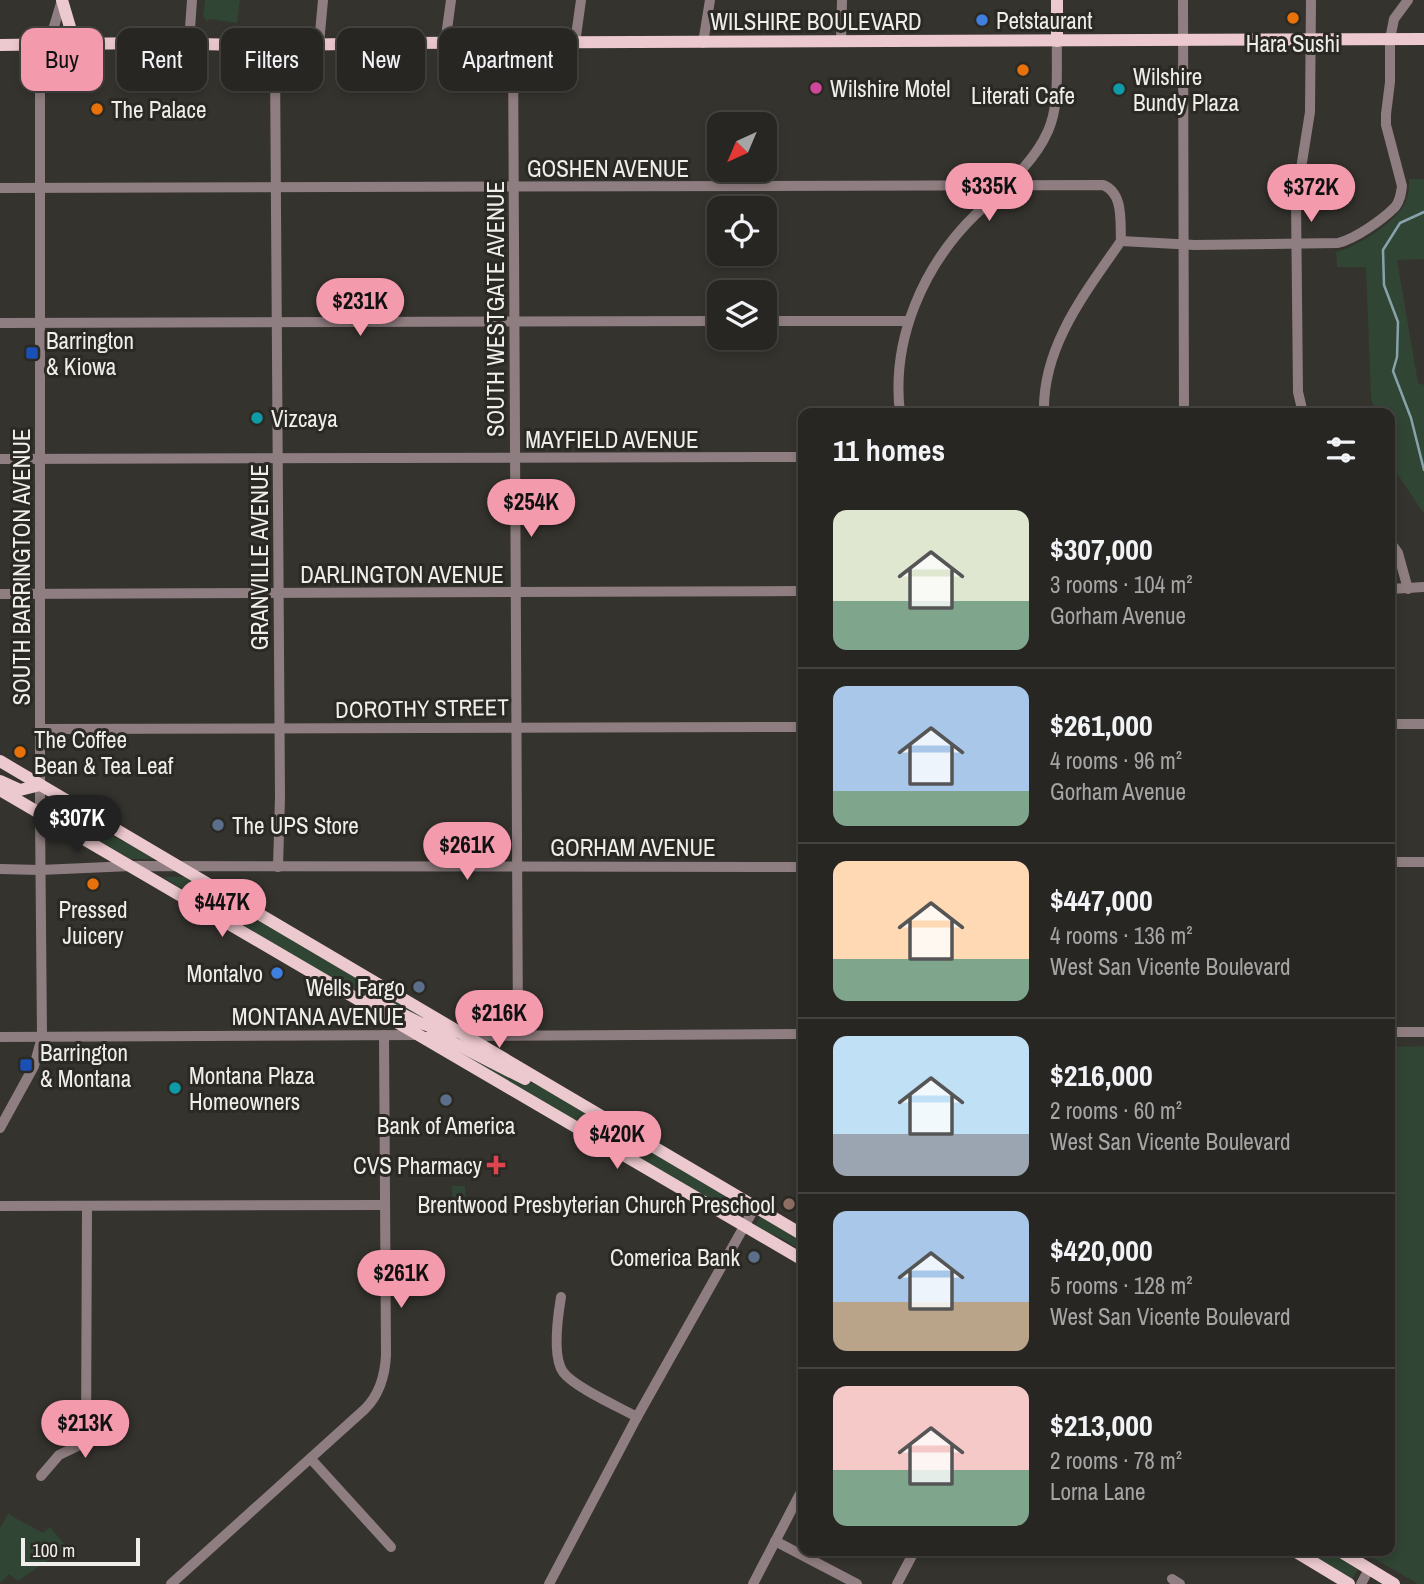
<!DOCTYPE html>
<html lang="en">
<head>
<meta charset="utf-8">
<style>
  body { margin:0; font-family:"Archivo Narrow",sans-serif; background:#34322f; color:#f1f3f6; height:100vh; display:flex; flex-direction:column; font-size:26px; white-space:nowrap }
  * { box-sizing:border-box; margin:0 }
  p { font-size:23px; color:#a5a5a5 }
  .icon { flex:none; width:38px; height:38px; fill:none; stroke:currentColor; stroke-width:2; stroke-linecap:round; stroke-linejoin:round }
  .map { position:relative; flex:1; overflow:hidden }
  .sheet { position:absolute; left:798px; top:408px; width:597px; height:1148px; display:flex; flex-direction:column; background:#282622; border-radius:14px; box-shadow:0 4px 10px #0003,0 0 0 2px #444340 }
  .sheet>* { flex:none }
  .guide { position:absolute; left:21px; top:28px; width:665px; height:63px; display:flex; gap:14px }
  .needle { width:46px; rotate:224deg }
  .fabs { position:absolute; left:707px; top:112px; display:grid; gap:14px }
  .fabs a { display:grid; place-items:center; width:70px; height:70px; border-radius:14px; background:#282622; box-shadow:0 4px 10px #0003,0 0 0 2px #444340; font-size:35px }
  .scale { position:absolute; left:21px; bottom:18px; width:119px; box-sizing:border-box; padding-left:7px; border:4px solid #f0eeeb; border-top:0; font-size:19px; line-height:24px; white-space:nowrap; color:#f0eeeb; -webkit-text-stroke:5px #2b2924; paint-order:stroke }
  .price { position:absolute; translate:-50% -60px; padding:0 16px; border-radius:24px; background:#f39aac; color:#111; font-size:23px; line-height:46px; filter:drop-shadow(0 2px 4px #0008) }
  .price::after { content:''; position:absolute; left:50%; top:42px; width:21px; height:16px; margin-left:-10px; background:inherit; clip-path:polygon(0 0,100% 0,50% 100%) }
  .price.on { background:#222; color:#fff }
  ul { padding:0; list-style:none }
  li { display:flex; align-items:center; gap:21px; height:175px; padding:0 35px }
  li+li { border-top:2px solid #444340 }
  li span { display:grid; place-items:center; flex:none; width:196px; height:140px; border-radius:14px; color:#555 }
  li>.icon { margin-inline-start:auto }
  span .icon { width:84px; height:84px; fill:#fffc; stroke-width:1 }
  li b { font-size:30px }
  h2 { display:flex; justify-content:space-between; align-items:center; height:84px; padding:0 35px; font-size:30px }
  .pill { padding:0 24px; border-radius:14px; background:#282622; box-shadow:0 4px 10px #0003,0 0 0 2px #444340; font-size:24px; line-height:63px }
  .pill.on { background:#f39aac; color:#111 }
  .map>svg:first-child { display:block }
  .green { fill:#304533 }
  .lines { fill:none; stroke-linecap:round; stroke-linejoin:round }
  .stream { stroke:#88a2ab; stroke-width:2.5 }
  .minor { stroke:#8f7e81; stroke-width:10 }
  .major { stroke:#ecc9ce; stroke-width:12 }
  .food-dot { fill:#e8710a; stroke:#2b2924; stroke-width:2.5 }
  .shop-dot { fill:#3f7fe0; stroke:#2b2924; stroke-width:2.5 }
  .hotel-dot { fill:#d1479c; stroke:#2b2924; stroke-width:2.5 }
  .culture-dot { fill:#0f9aa8; stroke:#2b2924; stroke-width:2.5 }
  .transit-dot { fill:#1a4fb4; stroke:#2b2924; stroke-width:2.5 }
  .service-dot { fill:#5c6f8a; stroke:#2b2924; stroke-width:2.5 }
  .health-dot { fill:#e0444e; stroke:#2b2924; stroke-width:2.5 }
  .education-dot { fill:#8d6e63; stroke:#2b2924; stroke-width:2.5 }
  .labels { text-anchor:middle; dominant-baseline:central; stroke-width:6; stroke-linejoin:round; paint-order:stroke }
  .poi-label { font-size:23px; fill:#f0eeeb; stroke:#2b2924; text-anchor:start }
  .street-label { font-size:23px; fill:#f0eeeb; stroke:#2b2924 }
</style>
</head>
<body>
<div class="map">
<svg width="1424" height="1584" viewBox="0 0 1424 1584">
  <rect width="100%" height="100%" fill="#35332e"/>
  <g class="green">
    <polygon points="205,0 240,0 237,23 210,19 207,21 203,16"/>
    <path d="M1409,179H1424V259L1397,260L1418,383L1424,385V514L1398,475L1390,451V413H1376L1371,398L1366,267H1337L1336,252C1357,247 1398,221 1406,201C1409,194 1409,186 1409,179Z"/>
    <path d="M67,811C96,828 125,841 154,859H130L52,813Z"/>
    <polygon points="163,877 187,877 431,1021 424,1021 336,981"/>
    <polygon points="1424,1046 1424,1584 1418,1584 1361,1551 1390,1550 1390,1047"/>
    <polygon points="455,1051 550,1091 746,1207 739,1218"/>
    <polygon points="452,1186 465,1186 466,1215 453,1215"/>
    <polygon points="761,1216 803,1241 803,1251 781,1238 754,1227"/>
    <polygon points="8,1514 43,1533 50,1527 67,1547 18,1581 9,1574 0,1583 0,1528"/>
    <polygon points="1302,1551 1328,1551 1358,1569 1352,1580"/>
  </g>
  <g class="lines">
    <polyline class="stream" points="1424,212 1400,223 1383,250 1384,285 1398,322 1397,357 1393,371 1411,418 1424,470"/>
    <g class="minor">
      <polyline points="1183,0 1184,413"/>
      <polyline points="841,42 842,0"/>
      <polyline points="189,43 192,0"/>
      <polyline points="575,43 581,0"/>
      <polyline points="703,43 710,0"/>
      <polyline points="319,44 323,0"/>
      <polyline points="445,44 451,0"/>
      <polyline points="513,44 518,1035"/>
      <polyline points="254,48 275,61 280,797 278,867"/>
      <path d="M0,188L1103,185C1124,193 1120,222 1121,241"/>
      <path d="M1121,241L1195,245L1338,243C1355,239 1382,220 1395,207C1400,201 1401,194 1402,186L1386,125V114L1390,82V39L1394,19L1408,0"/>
      <polyline points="765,321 908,321"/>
      <polyline points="0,323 719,321"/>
      <path d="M900,413C891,340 923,266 975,215C1001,190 1033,165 1048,131C1060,104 1056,70 1057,41"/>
      <path d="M1044,413C1042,347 1085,293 1121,241"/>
      <polyline points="1303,413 1298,392 1296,200 1310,112 1311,0"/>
      <polyline points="0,459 803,457"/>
      <polyline points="1390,542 1398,553 1408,589"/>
      <polyline points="1390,589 1424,587"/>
      <polyline points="0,594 803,591"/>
      <polyline points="1390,724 1424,724"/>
      <polyline points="41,729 803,727"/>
      <polyline points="1390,862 1424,862"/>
      <polyline points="0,869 40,870 131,866 803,867"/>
      <polyline points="1390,1032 1424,1032"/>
      <polyline points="464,1036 803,1034"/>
      <polyline points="0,1037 418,1035"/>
      <polyline points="0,1128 34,1066 42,1037 40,814 40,86 43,63 62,0"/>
      <polyline points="0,1206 384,1205"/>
      <path d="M561,1297C558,1315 552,1356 563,1372C574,1387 619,1407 637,1417"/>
      <polyline points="311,1459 391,1547"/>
      <polyline points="41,1476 59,1455 86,1442 87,1206"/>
      <polyline points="775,1541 857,1584"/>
      <polyline points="1172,1579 1180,1584"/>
      <path d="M171,1584L365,1409C380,1394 385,1376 386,1355L384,1035"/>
      <polyline points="549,1584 637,1417 755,1207"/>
      <polyline points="753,1584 803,1488"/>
      <polyline points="897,1584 915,1550"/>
      <polyline points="1361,1584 1369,1569"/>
    </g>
    <g class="major">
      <polyline points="62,0 72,34 82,43"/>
      <polyline points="1057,0 1057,41"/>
      <polyline points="0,45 144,43 247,45 254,48 291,45 397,43 1424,39"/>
      <polyline points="0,761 803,1235"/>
      <polyline points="0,781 20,790 40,785"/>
      <polyline points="0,790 803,1260"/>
      <polyline points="40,814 58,807 75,813"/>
      <polyline points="370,998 420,1023 453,1033"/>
      <polyline points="429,1037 450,1041 525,1079"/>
      <polyline points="1293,1550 1349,1584"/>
      <polyline points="1338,1550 1394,1584"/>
    </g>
  </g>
  <g class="food-dot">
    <circle cx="1293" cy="18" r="7"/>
    <circle cx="1023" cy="70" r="7"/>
    <circle cx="97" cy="109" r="7"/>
    <circle cx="20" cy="752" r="7"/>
    <circle cx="93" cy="884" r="7"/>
  </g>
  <g class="shop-dot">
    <circle cx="982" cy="20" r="7"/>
    <circle cx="277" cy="973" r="7"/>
  </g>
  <circle class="hotel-dot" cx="816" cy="88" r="7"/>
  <g class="culture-dot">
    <circle cx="1119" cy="89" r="7"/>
    <circle cx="257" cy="418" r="7"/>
    <circle cx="175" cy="1088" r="7"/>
  </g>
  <g class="transit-dot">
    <rect x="25" y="346" width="14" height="14" rx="3.5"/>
    <rect x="19" y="1058" width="14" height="14" rx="3.5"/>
  </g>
  <g class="service-dot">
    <circle cx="218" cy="825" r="7"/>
    <circle cx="419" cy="987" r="7"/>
    <circle cx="446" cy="1100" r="7"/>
    <circle cx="754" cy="1257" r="7"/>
  </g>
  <path class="health-dot" d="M492.5 1154.5h7v7h7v7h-7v7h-7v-7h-7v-7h7z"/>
  <circle class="education-dot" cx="789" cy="1204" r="7"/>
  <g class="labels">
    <g class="poi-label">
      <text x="996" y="20">Petstaurant</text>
      <text x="1293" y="43" text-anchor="middle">Hara Sushi</text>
      <text x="1133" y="76">Wilshire<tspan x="1133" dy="26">Bundy Plaza</tspan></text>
      <text x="830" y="88">Wilshire Motel</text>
      <text x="1023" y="95" text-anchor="middle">Literati Cafe</text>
      <text x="111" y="109">The Palace</text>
      <text x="46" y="340">Barrington<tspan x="46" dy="26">&amp; Kiowa</tspan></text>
      <text x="271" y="418">Vizcaya</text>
      <text x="34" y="739">The Coffee<tspan x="34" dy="26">Bean &amp; Tea Leaf</tspan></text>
      <text x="232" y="825">The UPS Store</text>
      <text x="93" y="909" text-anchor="middle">Pressed<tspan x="93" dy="26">Juicery</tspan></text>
      <text x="263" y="973" text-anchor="end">Montalvo</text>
      <text x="405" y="987" text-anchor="end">Wells Fargo</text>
      <text x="40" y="1052">Barrington<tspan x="40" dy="26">&amp; Montana</tspan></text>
      <text x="189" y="1075">Montana Plaza<tspan x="189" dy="26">Homeowners</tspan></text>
      <text x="446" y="1125" text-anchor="middle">Bank of America</text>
      <text x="482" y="1165" text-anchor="end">CVS Pharmacy</text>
      <text x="775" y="1204" text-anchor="end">Brentwood Presbyterian Church Preschool</text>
      <text x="740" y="1257" text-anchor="end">Comerica Bank</text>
    </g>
    <g class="street-label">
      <text x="816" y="21">WILSHIRE BOULEVARD</text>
      <text x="608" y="168">GOSHEN AVENUE</text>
      <text transform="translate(495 309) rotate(-90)">SOUTH WESTGATE AVENUE</text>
      <text x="612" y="439">MAYFIELD AVENUE</text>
      <text transform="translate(259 557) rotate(-90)">GRANVILLE AVENUE</text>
      <text transform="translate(21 567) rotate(-90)">SOUTH BARRINGTON AVENUE</text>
      <text x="402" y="574">DARLINGTON AVENUE</text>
      <text transform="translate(422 708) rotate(-1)">DOROTHY STREET</text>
      <text x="633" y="847">GORHAM AVENUE</text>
      <text x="318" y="1016">MONTANA AVENUE</text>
    </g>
  </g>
</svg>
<div class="fabs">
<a><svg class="needle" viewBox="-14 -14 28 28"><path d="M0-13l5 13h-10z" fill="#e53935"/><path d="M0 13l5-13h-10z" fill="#a5a5a5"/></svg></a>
<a><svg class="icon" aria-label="locate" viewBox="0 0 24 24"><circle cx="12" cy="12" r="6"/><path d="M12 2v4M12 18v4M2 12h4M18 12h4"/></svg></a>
<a><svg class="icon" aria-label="layers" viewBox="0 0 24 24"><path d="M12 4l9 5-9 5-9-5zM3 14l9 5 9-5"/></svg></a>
</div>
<div class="scale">100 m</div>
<b class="price" style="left:989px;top:223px">$335K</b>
<b class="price" style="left:1311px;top:224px">$372K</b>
<b class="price" style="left:360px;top:338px">$231K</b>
<b class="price" style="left:531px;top:539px">$254K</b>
<b class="price on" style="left:77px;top:855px">$307K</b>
<b class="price" style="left:467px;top:882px">$261K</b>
<b class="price" style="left:222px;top:939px">$447K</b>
<b class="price" style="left:499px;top:1050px">$216K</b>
<b class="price" style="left:617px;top:1171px">$420K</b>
<b class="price" style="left:401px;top:1310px">$261K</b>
<b class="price" style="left:85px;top:1460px">$213K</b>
<div class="guide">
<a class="pill on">Buy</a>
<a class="pill">Rent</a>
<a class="pill">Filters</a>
<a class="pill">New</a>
<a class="pill">Apartment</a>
</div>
<section class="sheet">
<h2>11 homes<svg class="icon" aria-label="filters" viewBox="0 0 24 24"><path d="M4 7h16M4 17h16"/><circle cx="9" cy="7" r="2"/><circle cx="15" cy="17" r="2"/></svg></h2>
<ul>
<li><span style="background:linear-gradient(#dfe7d0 65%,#7fa58c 0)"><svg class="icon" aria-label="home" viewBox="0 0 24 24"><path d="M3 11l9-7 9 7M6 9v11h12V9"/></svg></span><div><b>$307,000</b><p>3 rooms · 104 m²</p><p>Gorham Avenue</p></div></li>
<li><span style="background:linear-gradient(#a9c7e8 75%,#7fa58c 0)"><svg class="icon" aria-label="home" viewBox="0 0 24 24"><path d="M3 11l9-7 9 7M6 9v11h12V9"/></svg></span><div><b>$261,000</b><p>4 rooms · 96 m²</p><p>Gorham Avenue</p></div></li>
<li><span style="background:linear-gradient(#ffd9b3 70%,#7fa58c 0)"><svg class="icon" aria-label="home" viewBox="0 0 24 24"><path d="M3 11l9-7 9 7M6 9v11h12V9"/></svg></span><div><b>$447,000</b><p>4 rooms · 136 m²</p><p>West San Vicente Boulevard</p></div></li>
<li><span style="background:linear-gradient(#bfe0f5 70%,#9aa5b1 0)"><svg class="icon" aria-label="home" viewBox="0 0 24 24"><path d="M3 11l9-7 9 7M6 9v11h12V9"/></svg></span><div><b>$216,000</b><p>2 rooms · 60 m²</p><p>West San Vicente Boulevard</p></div></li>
<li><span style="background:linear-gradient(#a9c7e8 65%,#b9a48a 0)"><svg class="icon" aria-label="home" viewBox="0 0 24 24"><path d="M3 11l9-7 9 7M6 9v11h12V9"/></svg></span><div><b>$420,000</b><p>5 rooms · 128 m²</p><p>West San Vicente Boulevard</p></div></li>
<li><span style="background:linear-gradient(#f6c9c9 60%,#7fa58c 0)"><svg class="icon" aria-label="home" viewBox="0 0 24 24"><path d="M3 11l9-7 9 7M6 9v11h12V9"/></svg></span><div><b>$213,000</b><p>2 rooms · 78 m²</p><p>Lorna Lane</p></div></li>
</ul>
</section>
</div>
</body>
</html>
